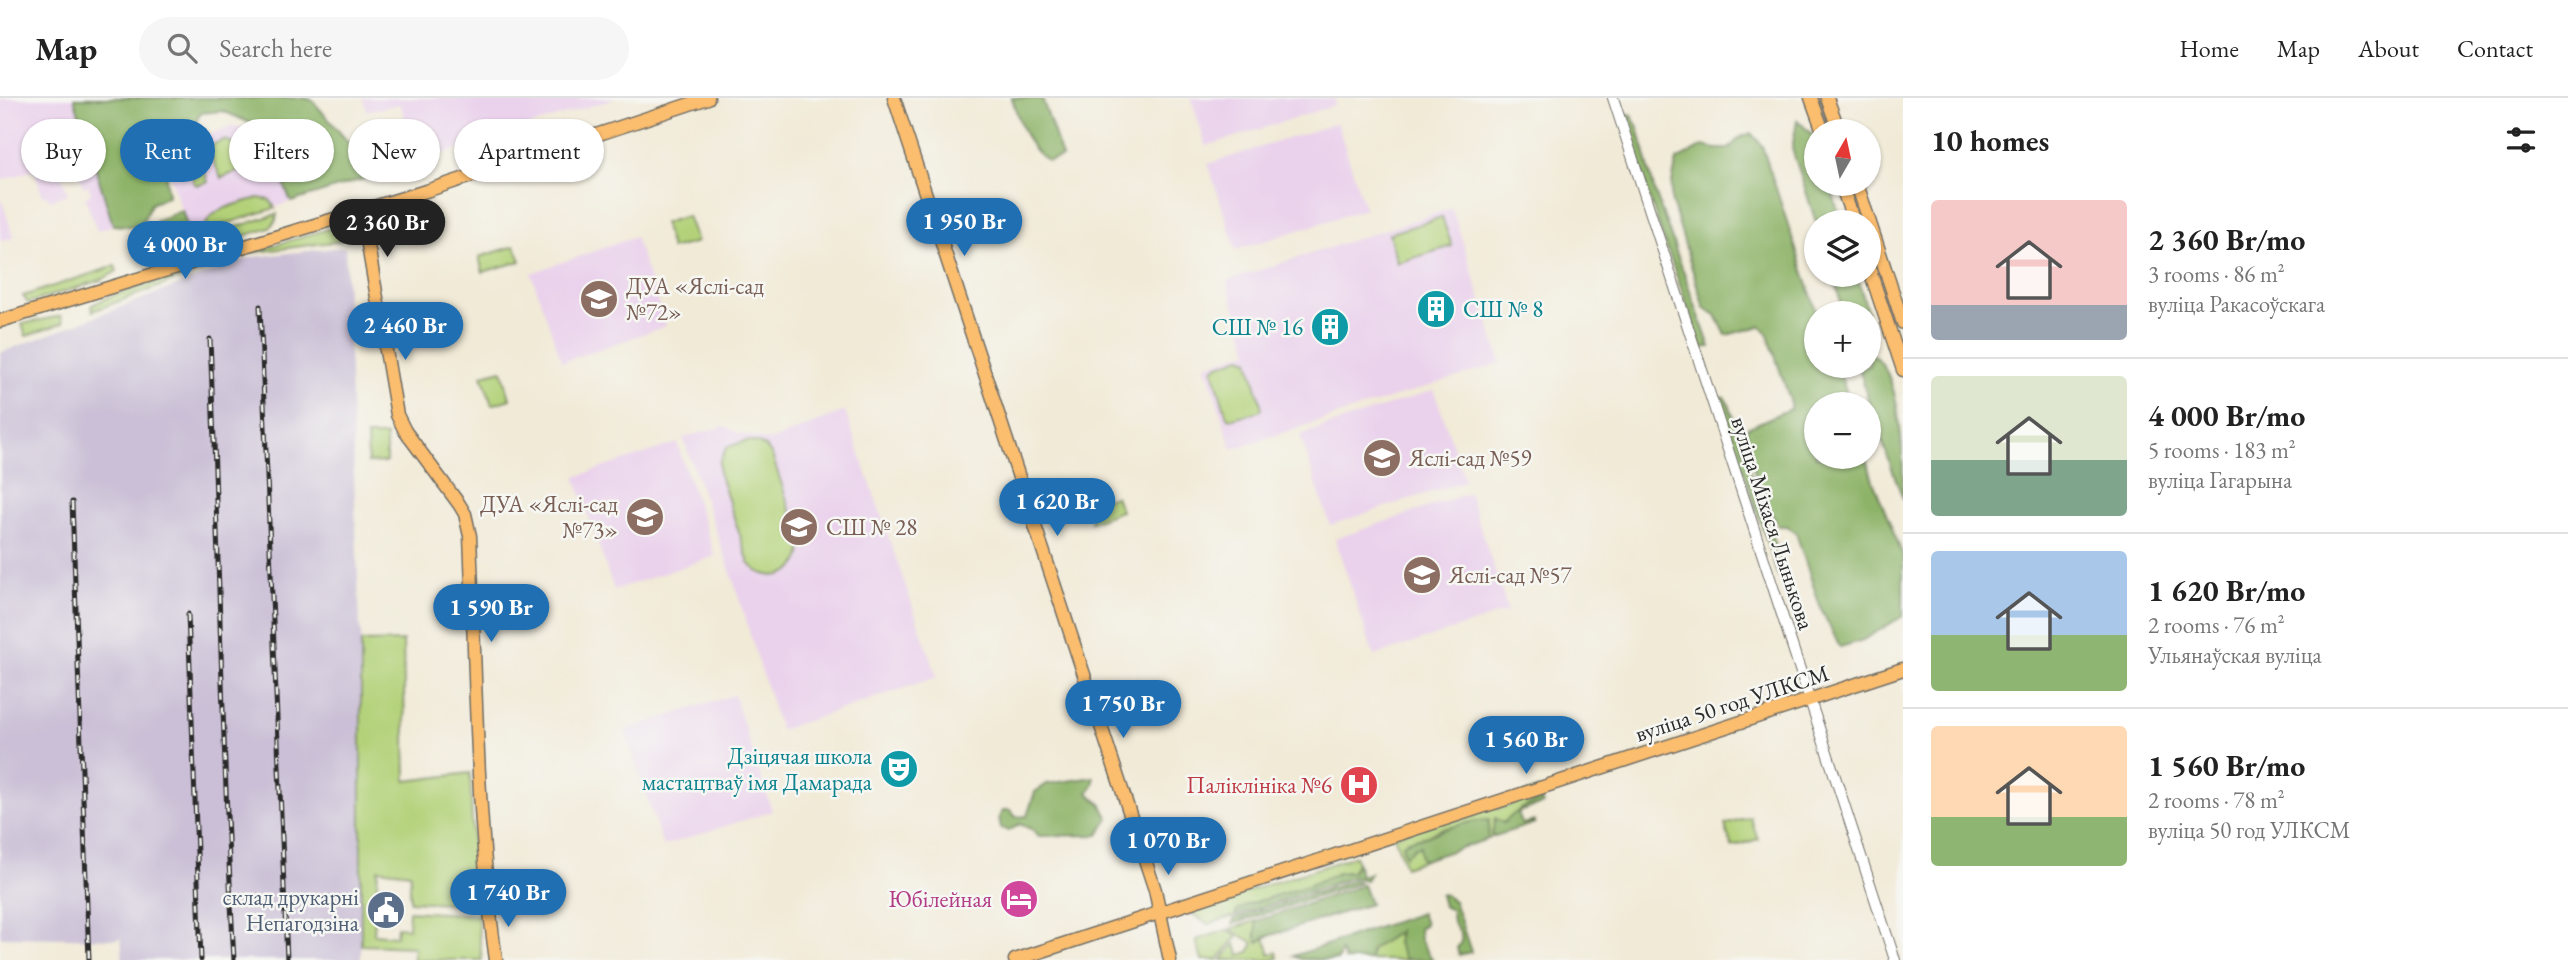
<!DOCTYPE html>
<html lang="en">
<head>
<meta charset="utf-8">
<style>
  body { margin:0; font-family:"EB Garamond",serif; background:#f6f6f6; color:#222; height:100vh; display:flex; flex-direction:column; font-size:26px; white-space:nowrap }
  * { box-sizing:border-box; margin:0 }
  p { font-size:23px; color:#767676 }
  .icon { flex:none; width:38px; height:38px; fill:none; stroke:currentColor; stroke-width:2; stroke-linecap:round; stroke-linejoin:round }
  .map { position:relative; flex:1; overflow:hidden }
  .details { display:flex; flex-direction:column; background:#fff; width:665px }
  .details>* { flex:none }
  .banner { position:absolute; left:21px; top:21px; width:665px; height:63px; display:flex; gap:14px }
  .needle { width:46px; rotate:9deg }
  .buttons { position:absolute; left:1804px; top:21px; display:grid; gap:14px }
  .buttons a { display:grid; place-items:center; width:77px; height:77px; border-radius:50%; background:#fff; box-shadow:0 2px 5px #0004; font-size:35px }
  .price { position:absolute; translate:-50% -60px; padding:0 16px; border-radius:24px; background:#1f6fb2; color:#fff; font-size:23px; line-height:46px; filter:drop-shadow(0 2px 4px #0008) }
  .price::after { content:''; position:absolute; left:50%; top:42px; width:21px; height:16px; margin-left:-10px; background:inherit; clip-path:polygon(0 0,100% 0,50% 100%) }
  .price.selected { background:#222; color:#fff }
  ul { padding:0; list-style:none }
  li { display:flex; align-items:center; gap:21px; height:175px; padding:0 28px }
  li+li { border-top:2px solid #e0e0e0 }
  li span { display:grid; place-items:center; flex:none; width:196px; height:140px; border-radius:7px; color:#555 }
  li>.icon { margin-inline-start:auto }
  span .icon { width:84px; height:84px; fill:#fffc; stroke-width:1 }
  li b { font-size:30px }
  h2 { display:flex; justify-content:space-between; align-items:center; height:84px; padding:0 28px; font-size:30px }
  .pill { padding:0 24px; border-radius:32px; background:#fff; box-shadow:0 2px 5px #0004; font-size:24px; line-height:63px }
  .pill.selected { background:#1f6fb2; color:#fff }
  header { display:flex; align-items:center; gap:42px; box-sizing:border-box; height:98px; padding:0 35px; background:#fff; border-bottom:2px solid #e0e0e0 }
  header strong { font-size:33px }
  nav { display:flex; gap:38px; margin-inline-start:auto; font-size:24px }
  .search { width:490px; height:63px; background:#f6f6f6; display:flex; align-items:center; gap:18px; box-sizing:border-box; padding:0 24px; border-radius:38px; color:#767676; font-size:26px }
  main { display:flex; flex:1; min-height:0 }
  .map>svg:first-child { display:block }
  .built { fill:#ead1ec }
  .industrial { fill:#cabfd6 }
  .green { fill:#b2d178; stroke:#6e7e52; stroke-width:2 }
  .forest { fill:#8db368; stroke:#5c6f4a; stroke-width:2 }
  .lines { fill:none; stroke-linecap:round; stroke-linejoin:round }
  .minor-casing { stroke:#706e67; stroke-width:12 }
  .major-casing { stroke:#706e67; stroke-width:15 }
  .minor { stroke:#fff; stroke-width:10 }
  .major { stroke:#fbbd6e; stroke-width:12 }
  .rail-casing { stroke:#2b2b2b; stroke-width:5 }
  .rail { stroke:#f6f6f2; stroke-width:2.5; stroke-dasharray:8; stroke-linecap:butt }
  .labels { text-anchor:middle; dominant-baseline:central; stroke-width:5; stroke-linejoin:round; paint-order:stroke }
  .education-label { font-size:23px; fill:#785e54; stroke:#f6f6f2; text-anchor:start }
  .culture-label { font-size:23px; fill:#0d838f; stroke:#f6f6f2; text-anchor:end }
  .street-label { font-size:23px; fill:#2b2b2b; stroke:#f6f6f2 }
  .health-label { font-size:23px; fill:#be3a42; stroke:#f6f6f2; text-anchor:end }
  .service-label { font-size:23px; fill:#4e5e75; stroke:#f6f6f2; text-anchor:end }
  .hotel-label { font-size:23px; fill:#b23c85; stroke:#f6f6f2; text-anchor:end }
</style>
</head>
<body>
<header>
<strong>Map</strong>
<div class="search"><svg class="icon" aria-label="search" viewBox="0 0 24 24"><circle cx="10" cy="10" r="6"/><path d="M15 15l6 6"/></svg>Search here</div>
<nav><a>Home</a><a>Map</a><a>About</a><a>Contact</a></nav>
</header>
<main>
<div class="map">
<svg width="1903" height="862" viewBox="0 0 1903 862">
  <rect width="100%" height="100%" fill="#f6f6f2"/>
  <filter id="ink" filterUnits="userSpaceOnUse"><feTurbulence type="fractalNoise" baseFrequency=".0143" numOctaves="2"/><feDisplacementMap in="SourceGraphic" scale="14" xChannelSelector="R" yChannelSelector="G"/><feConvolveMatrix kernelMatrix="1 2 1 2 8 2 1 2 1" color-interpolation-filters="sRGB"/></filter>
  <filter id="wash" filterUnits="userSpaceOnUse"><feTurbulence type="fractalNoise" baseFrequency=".00686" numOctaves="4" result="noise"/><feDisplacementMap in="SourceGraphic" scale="28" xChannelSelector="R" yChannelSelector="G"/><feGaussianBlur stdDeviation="1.57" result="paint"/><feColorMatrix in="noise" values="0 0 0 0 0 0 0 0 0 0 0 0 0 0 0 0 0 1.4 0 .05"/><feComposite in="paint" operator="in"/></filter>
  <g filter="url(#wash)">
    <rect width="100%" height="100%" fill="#f1ead7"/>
    <g class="built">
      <polygon points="0,0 74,0 113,127 97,133 85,99 91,96 88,87 83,89 74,62 58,67 68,96 49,102 47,97 43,98 34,72 0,83"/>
      <polygon points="363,0 616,0 420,63 400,6 367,13"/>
      <polygon points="1191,0 1334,0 1336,7 1206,48"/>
      <polygon points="1337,25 1365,111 1236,152 1208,66"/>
      <polygon points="231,29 245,30 256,34 264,41 291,104 190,137 164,60 216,34"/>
      <polygon points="0,97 14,140 0,143"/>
      <polygon points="1452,110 1501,265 1232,351 1205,267 1249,253 1226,183"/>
      <polygon points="635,139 666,228 562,264 531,175"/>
      <polygon points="1434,292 1465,383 1330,427 1300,337"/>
      <polygon points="845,313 937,579 780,632 732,478 683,340 724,328 738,335 770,343"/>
      <polygon points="677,345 715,458 614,492 575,379"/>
      <polygon points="1469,395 1508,513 1374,558 1335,441"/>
      <polygon points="734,597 772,713 663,748 625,632"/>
    </g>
    <polygon class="industrial" points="345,149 360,532 361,532 361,862 123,862 121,841 0,839 0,255 252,159"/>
    <g class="green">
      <path d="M225,42L258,56L257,66L221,80C216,65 198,47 225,42Z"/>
      <path d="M199,60L204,63L203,69L208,84L197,87L194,85C190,77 191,64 199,60Z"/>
      <path d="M258,100L270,102L275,110L204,133C206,110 240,106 258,100Z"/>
      <polygon points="277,116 276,122 270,130 217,146 207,143 205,139"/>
      <polygon points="687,118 697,144 671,151 664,125"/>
      <polygon points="1442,119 1452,148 1397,165 1389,136"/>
      <polygon points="338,128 341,143 249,155"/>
      <polygon points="198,142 191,154 169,161 149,163 147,157"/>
      <polygon points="515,148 521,163 483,174 479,159"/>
      <polygon points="247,156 93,213 92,207 111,198"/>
      <polygon points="115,168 117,173 101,182 28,205 23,198"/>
      <polygon points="61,218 63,225 26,238 22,226"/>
      <polygon points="1241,259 1249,262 1262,310 1260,313 1230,321 1227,319 1213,272 1216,268"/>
      <polygon points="502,272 510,301 492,307 482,277"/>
      <polygon points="367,338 386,338 386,364 368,365"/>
      <path d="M746,343C758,344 765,346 772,357L802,448C802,478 767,488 749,465L719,374V364L727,349Z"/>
      <polygon points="1115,398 1121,413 1091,424 1093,405"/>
      <polygon points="403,543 406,683 470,675 475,806 410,803 410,775 378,771 374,836 396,838 397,829 408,830 409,813 477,817 482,862 413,862 414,849 361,847 361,544"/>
      <path d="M1538,691L1541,701C1523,710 1510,721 1493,731L1492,739L1488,741L1489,723L1440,731L1426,739L1407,742L1406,757L1414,750L1421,748L1420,760L1424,762L1405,769L1394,738L1490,707L1498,711L1516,705L1520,697Z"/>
      <polygon points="1750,719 1758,741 1732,749 1725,727"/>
      <polygon points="1355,758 1357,765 1352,774 1338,775 1308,788 1249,806 1237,813 1235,818 1208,826 1188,813"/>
      <polygon points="1256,823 1258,830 1255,836 1259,844 1265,840 1270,856 1277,854 1278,860 1272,862 1222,862 1235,846 1240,857 1249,854 1254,845 1230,831"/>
      <polygon points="1227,832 1238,838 1218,862 1202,862 1196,842"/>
      <polygon points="1399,833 1397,845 1407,862 1370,862 1371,852"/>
    </g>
    <g class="forest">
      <path d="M74,0H303L312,2L348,44L379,76L291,104L269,49C264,41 257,36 255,27L223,13L200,15L186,49L164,60L168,98L151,106L140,129L113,127Z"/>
      <path d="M1012,0H1042L1062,59L1048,63C1025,49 1020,24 1012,0Z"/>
      <polygon points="1625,16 1630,16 1638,29 1654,91 1710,249 1702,250 1651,105"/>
      <polygon points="1797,22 1816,40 1816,86 1830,86 1841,124 1816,124 1792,51"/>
      <path d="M1751,35L1762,48L1817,215L1816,268H1837L1851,306H1816V359H1866L1873,383L1903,458V518L1863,542L1840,549L1821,511L1796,435L1787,428H1778C1766,404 1743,356 1747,330L1790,311V302L1768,237L1761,228L1726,237L1716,217L1704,210L1671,101L1672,84L1677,62L1703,48L1716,51H1729L1739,40Z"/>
      <polygon points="182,112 190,137 139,153 140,144 159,134 156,123"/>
      <polygon points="1833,177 1857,177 1868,215 1844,215"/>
      <path d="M1869,255C1903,269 1903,363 1903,401L1872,315L1860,273L1863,268H1869Z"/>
      <polygon points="1724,299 1729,306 1761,408 1785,476 1783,481 1778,478 1720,300"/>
      <polygon points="1094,679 1094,686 1088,695 1101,706 1109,721 1098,737 1039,738 1033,732 1020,726 1009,733 1001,730 999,719 1003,712 1010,712 1016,719 1027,718 1035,694 1047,686"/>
      <polygon points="1541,701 1543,706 1518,714 1522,726 1535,723 1535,725 1492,739 1495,720 1503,725 1520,711"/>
      <path d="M1489,722L1488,741L1424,762L1420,760V748L1414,750L1405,758L1402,747C1409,739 1418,742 1428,738C1448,729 1466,723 1489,722Z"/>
      <polygon points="1357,765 1361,778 1370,775 1366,782 1353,779 1235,818 1237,813 1249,806 1308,788 1338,775 1352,774"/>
      <polygon points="1354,782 1359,785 1233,826 1234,821"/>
      <polygon points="1363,787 1370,806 1265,839 1259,844 1256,842 1256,823"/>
      <path d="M1443,796L1454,803L1471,854L1459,857L1457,850C1466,840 1460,833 1453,825L1452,812L1443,808L1440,797Z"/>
      <polygon points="1421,815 1425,826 1419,831 1420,842 1433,862 1405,861 1397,845 1399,833 1371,852 1370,862 1345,862 1341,853 1338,862 1301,861 1293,858"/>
    </g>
  </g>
  <g filter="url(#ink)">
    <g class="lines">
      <defs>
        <polyline id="minor" points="1613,0 1895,862"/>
        <g id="major">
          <polyline points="894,0 1155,792 1170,862"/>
          <polyline points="1811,0 1823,33"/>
          <polyline points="1827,0 1839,33"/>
          <polyline points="1841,86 1854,124"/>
          <polyline points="1857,86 1903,225"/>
          <path d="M362,112L397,317L405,333L459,406L465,416L470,438C476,579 476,722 496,862"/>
          <polyline points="1869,170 1903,272"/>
          <polyline points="0,223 426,93 708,0"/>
          <polyline points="1015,862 1903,571"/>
        </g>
      </defs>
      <use href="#minor" class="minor-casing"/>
      <use href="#major" class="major-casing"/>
      <use href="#minor" class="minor"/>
      <use href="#major" class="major"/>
      <defs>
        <g id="rail">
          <polyline points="260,208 287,862"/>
          <path d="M210,241C219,448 222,655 234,862"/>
          <polyline points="72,404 89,862"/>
          <polyline points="188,516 201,862"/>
        </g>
      </defs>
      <use href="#rail" class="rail-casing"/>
      <use href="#rail" class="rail"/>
    </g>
  </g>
  <defs>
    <symbol id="school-disc" viewBox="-11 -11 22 22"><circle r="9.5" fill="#8d6e63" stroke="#f6f6f2"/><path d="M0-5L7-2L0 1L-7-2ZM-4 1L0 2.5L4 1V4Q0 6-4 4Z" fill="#fff"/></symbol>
    <symbol id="building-disc" viewBox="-11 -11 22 22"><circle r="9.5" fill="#0f9aa8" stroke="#f6f6f2"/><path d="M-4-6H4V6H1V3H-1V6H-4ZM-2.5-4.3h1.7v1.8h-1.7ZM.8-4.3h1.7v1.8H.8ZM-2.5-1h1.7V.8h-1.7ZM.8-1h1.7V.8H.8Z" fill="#fff"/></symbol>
    <symbol id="theatre-disc" viewBox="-11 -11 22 22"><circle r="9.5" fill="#0f9aa8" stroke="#f6f6f2"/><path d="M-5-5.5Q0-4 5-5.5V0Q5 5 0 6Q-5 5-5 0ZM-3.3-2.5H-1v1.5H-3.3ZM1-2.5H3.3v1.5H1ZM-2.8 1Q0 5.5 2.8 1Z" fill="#fff"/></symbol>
    <symbol id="hospital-disc" viewBox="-11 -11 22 22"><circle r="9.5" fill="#e0444e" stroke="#f6f6f2"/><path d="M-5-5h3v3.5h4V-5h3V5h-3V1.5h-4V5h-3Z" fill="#fff"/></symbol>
    <symbol id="hotel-disc" viewBox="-11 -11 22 22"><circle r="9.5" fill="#d1479c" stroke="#f6f6f2"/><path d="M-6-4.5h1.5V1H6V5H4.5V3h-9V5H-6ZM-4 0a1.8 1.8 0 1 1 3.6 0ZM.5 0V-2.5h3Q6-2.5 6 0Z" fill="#fff"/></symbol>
    <symbol id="civic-disc" viewBox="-11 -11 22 22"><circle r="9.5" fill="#5c6f8a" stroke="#f6f6f2"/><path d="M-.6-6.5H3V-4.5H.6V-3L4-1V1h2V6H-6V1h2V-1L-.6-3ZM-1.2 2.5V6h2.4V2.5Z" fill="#fff"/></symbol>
  </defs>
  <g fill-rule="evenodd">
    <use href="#school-disc" x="577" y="179" width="44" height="44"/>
    <use href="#building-disc" x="1414" y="189" width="44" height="44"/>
    <use href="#building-disc" x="1308" y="207" width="44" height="44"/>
    <use href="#school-disc" x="1360" y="338" width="44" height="44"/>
    <use href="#school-disc" x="623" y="397" width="44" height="44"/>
    <use href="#school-disc" x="777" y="407" width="44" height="44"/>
    <use href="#school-disc" x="1400" y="455" width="44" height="44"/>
    <use href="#theatre-disc" x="877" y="649" width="44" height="44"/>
    <use href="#hospital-disc" x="1337" y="665" width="44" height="44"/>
    <use href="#hotel-disc" x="997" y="779" width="44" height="44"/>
    <use href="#civic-disc" x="364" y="790" width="44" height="44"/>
  </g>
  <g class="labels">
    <g class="education-label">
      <text x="626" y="188">ДУА «Яслі-сад<tspan x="626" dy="26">№72»</tspan></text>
      <text x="1409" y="360">Яслі-сад №59</text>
      <text x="618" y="406" text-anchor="end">ДУА «Яслі-сад<tspan x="618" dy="26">№73»</tspan></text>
      <text x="826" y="429">СШ № 28</text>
      <text x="1449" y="477">Яслі-сад №57</text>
    </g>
    <g class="culture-label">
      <text x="1463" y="211" text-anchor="start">СШ № 8</text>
      <text x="1303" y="229">СШ № 16</text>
      <text x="872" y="658">Дзіцячая школа<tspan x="872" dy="26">мастацтваў імя Дамарада</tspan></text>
    </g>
    <g class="street-label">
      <text transform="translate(1773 425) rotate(72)">вуліца Міхася Лынькова</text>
      <text transform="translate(1732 605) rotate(-18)">вуліца 50 год УЛКСМ</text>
    </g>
    <g class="health-label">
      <text x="1332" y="687">Паліклініка №6</text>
    </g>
    <g class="service-label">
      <text x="359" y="799">склад друкарні<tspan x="359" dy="26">Непагодзіна</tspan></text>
    </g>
    <g class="hotel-label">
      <text x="992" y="801">Юбілейная</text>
    </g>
  </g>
</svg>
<div class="buttons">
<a><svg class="needle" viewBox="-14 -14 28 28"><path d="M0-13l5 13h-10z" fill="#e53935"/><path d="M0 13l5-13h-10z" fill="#767676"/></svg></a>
<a><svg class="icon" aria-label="layers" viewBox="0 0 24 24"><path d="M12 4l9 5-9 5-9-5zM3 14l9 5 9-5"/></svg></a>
<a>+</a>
<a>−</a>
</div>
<b class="price" style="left:964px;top:160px">1 950 Br</b>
<b class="price selected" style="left:387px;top:161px">2 360 Br</b>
<b class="price" style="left:185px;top:183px">4 000 Br</b>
<b class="price" style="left:405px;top:264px">2 460 Br</b>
<b class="price" style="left:1057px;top:440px">1 620 Br</b>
<b class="price" style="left:491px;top:546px">1 590 Br</b>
<b class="price" style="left:1123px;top:642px">1 750 Br</b>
<b class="price" style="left:1526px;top:678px">1 560 Br</b>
<b class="price" style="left:1168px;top:779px">1 070 Br</b>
<b class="price" style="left:508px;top:831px">1 740 Br</b>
<div class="banner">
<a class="pill">Buy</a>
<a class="pill selected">Rent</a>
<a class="pill">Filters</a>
<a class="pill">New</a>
<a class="pill">Apartment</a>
</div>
</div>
<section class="details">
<h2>10 homes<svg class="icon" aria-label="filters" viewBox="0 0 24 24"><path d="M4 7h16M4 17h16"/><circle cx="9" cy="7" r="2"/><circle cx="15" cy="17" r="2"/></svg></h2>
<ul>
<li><span style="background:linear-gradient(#f6c9c9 75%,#9aa5b1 0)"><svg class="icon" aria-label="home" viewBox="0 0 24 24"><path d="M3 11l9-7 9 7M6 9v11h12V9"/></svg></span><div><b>2 360 Br/mo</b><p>3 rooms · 86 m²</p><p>вуліца Ракасоўскага</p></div></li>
<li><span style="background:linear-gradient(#dfe7d0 60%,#7fa58c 0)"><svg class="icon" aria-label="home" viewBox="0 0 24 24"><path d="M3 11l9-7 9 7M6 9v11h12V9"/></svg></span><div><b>4 000 Br/mo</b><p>5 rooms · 183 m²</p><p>вуліца Гагарына</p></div></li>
<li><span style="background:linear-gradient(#a9c7e8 60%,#8fb573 0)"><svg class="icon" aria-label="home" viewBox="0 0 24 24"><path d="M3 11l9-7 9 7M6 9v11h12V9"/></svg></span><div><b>1 620 Br/mo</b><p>2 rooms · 76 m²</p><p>Ульянаўская вуліца</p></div></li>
<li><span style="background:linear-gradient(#ffd9b3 65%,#8fb573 0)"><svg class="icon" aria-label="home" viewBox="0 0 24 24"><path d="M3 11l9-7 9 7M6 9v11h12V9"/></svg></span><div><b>1 560 Br/mo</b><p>2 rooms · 78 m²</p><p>вуліца 50 год УЛКСМ</p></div></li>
</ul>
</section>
</main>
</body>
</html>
